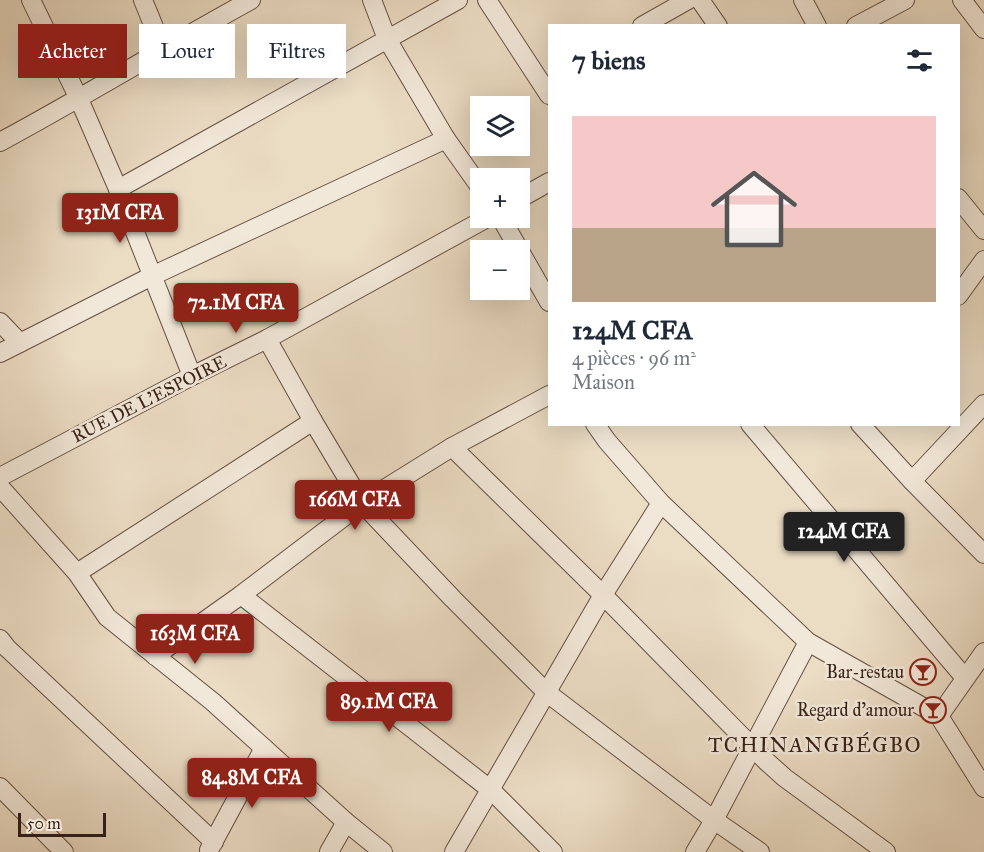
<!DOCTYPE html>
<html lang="fr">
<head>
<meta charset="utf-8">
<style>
  body { margin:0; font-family:"IM FELL Great Primer",serif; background:#f6f6f7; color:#1f2937; height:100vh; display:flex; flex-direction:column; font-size:22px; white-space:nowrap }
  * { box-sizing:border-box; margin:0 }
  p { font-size:20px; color:#747a83 }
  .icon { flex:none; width:33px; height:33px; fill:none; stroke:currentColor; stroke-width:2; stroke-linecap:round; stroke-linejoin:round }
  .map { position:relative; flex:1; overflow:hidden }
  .side { position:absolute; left:548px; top:24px; width:412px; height:402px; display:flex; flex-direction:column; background:#fff; border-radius:0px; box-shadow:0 6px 24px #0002 }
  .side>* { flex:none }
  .banner { position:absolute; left:18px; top:24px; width:440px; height:54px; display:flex; gap:12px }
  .buttons { position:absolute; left:470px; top:96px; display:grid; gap:12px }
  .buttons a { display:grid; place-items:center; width:60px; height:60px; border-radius:0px; background:#fff; box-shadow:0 6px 24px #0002; font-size:30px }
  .scale { position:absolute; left:18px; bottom:15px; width:88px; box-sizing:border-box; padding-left:6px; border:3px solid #382118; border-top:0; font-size:16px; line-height:21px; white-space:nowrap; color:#382118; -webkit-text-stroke:4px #f2e8d9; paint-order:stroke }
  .price { position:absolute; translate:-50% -51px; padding:0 14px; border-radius:6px; background:#8f2418; color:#fff; font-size:20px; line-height:39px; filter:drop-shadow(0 2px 3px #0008) }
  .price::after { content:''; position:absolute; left:50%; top:36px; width:18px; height:14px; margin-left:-9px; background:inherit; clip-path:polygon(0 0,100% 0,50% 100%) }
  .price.active { background:#222; color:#fff }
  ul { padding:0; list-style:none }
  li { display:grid; align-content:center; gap:12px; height:318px; padding:0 24px }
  li span { display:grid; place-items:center; height:186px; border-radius:0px; color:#555 }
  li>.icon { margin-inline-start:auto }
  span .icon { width:108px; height:108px; fill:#fffc; stroke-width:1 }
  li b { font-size:26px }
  h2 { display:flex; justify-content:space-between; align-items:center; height:72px; padding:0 24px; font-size:26px }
  .pill { padding:0 21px; border-radius:0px; background:#fff; box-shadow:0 6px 24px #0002; font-size:21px; line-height:54px }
  .pill.active { background:#8f2418; color:#fff }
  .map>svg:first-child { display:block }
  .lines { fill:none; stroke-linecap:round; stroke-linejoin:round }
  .minor-casing { stroke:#655043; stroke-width:20 }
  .minor { stroke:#f2e8d9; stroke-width:18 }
  .labels { text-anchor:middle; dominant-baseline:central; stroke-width:5; stroke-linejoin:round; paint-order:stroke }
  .street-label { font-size:18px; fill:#382118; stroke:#f2e8d9 }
  .poi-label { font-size:18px; fill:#382118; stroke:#f2e8d9; text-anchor:end }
  .quarter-label { font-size:21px; letter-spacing:1.5px; fill:#382118; stroke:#f2e8d9 }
</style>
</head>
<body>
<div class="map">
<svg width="984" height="852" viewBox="0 0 984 852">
  <rect width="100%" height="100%" fill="#ebdcc4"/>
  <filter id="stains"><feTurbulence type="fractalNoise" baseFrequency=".00333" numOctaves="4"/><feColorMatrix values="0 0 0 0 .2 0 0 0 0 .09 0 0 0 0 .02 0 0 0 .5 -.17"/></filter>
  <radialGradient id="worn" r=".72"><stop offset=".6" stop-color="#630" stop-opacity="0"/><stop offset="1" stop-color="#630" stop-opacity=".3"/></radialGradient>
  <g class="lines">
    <defs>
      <g id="minor">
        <polyline points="31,0 79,99 118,189 192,376"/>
        <polyline points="143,0 163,49"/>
        <polyline points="372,0 387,39 446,139 480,187"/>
        <polyline points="487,0 549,95"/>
        <polyline points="700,0 718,26"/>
        <polyline points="803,0 817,26"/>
        <polyline points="962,0 984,29"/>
        <polyline points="642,26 688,0"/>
        <polyline points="856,26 905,0"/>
        <path d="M0,142C85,96 167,46 251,0"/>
        <polyline points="118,189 458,0"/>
        <polyline points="958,198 984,230"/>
        <polyline points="519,199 549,182"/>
        <polyline points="501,218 549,302"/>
        <polyline points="958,296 984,260"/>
        <polyline points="0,322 20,343"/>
        <polyline points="267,339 313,421 362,503 453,599 546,692 714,820 760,852"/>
        <polyline points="0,353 152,276 446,139"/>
        <polyline points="595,424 607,441 661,503 808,642 939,716 984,788"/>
        <polyline points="750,424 965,678"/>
        <polyline points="860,424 912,481 984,554"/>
        <polyline points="452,447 603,595 766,761 785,778 886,852"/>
        <polyline points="0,477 192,376 267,339 487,218"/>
        <polyline points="912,481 984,404"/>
        <polyline points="0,487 77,573 107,617 213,702 346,822 383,852"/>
        <polyline points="77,573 313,421"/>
        <polyline points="241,595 491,790 553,852"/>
        <polyline points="0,639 7,648 214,842"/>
        <polyline points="155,656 241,595 362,503 452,447 549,395"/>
        <polyline points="939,716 984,652"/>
        <polyline points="0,787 64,852"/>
        <polyline points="209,850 264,748"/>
        <polyline points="329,852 346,822"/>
        <polyline points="454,852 603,595 661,503"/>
        <polyline points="695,852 714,820 808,642"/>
      </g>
    </defs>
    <use href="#minor" class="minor-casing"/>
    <use href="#minor" class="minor"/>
  </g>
  <defs>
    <symbol id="bar-ring" viewBox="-11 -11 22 22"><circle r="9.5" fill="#f2e8d9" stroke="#8f2418" stroke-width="1.5"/><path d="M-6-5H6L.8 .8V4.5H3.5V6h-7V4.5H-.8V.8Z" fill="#8f2418"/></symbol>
  </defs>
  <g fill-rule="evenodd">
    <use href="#bar-ring" x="908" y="657" width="30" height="30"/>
    <use href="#bar-ring" x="918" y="695" width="30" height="30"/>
  </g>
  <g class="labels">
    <g class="street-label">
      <text transform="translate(149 399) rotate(-27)">RUE DE L'ESPOIRE</text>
    </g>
    <g class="poi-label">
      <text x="904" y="672">Bar-restau</text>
      <text x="914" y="710">Regard d'amour</text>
    </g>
    <g class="quarter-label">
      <text x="815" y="745">TCHINANGBÉGBO</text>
    </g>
  </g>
  <rect width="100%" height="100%" filter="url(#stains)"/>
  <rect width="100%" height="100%" fill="url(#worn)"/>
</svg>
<div class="buttons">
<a><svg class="icon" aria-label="layers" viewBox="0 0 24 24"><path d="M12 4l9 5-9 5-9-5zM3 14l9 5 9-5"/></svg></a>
<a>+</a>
<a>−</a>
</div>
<div class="scale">50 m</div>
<b class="price" style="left:120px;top:244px">131M CFA</b>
<b class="price" style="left:236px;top:334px">72.1M CFA</b>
<b class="price" style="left:355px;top:531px">166M CFA</b>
<b class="price active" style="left:844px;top:563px">124M CFA</b>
<b class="price" style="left:195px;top:665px">163M CFA</b>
<b class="price" style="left:389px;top:733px">89.1M CFA</b>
<b class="price" style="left:252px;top:809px">84.8M CFA</b>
<div class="banner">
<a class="pill active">Acheter</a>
<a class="pill">Louer</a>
<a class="pill">Filtres</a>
</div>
<section class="side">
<h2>7 biens<svg class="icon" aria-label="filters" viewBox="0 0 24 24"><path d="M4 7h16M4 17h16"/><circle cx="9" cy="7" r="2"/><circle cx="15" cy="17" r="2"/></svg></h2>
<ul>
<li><span style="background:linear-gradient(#f6c9c9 60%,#b9a48a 0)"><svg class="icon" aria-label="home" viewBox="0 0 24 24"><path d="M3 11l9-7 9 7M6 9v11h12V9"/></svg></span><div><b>124M CFA</b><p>4 pièces · 96 m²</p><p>Maison</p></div></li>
</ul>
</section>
</div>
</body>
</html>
